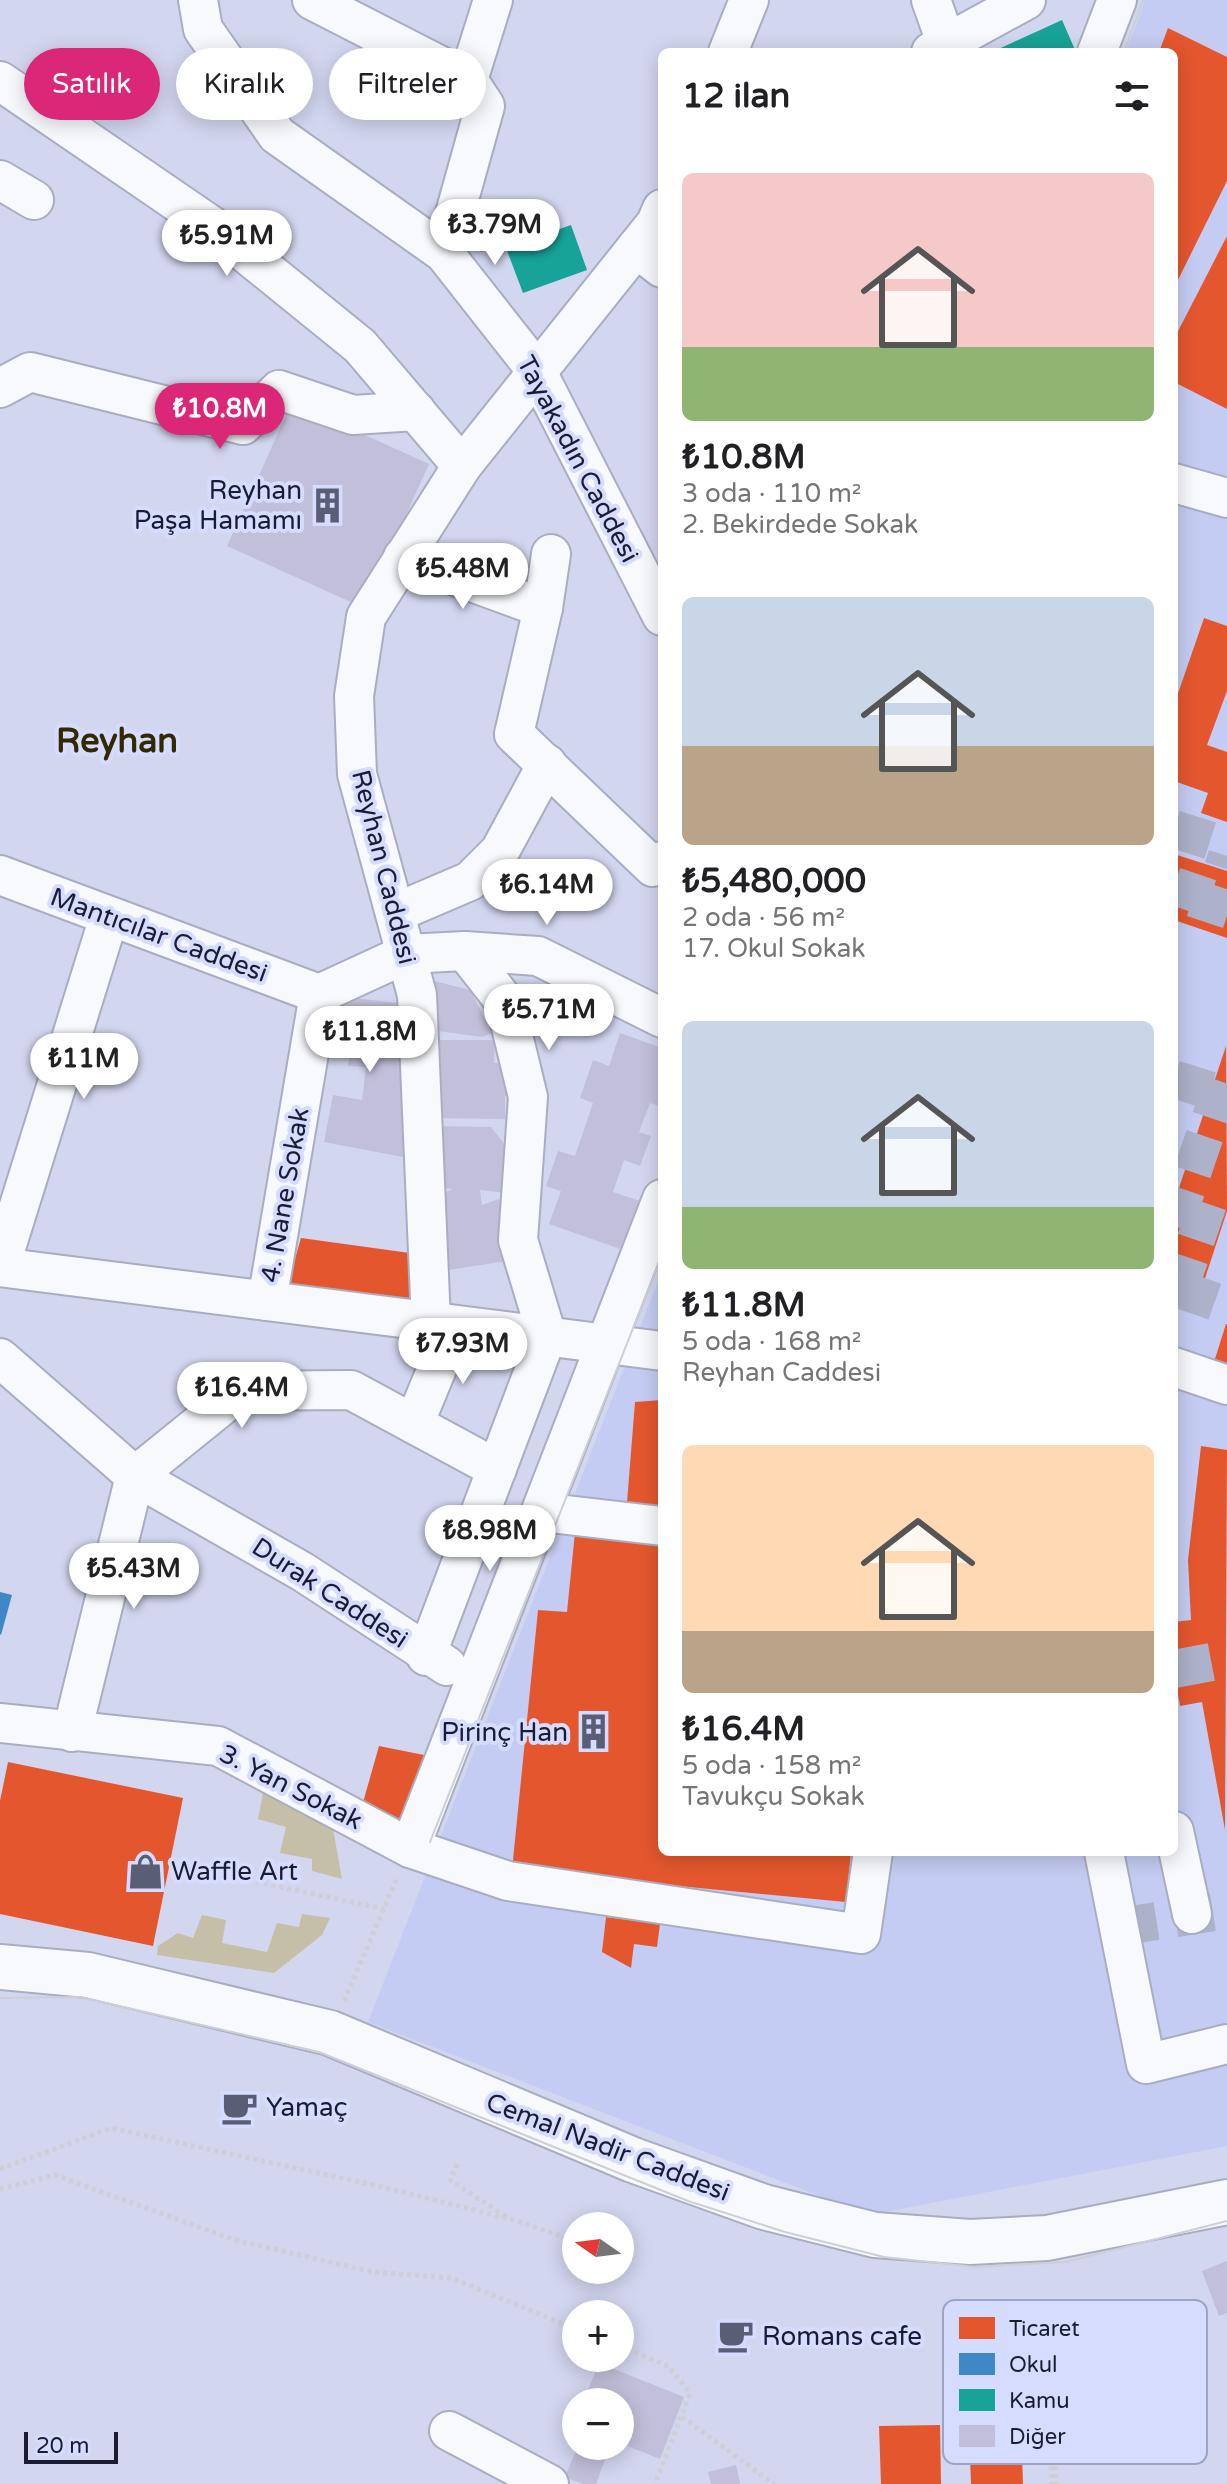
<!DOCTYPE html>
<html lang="tr">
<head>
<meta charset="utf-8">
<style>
  body { margin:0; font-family:"Varela Round",sans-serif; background:#f2f2f2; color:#202124; height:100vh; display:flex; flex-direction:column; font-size:30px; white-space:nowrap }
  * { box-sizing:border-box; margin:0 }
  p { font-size:26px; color:#757577 }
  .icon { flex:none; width:44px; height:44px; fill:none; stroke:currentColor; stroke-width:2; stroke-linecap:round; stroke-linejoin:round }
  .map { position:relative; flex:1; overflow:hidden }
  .panel { position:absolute; left:658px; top:48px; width:520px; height:1808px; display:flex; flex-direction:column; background:#fff; border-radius:12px; box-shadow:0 4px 20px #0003 }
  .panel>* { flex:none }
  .hud { position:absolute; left:24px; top:48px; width:514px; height:72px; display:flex; gap:16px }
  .needle { width:52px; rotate:284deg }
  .controls { position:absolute; left:562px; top:2212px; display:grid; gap:16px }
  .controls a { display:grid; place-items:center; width:72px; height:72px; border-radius:50%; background:#fff; box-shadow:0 4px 20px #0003; font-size:40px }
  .scale { position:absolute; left:24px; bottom:20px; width:94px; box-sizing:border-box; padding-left:8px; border:4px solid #1a1d32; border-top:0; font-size:22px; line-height:28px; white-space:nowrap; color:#1a1d32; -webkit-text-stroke:6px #d5dcff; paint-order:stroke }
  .price { position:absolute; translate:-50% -68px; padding:0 18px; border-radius:28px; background:#fff; color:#222; font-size:26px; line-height:52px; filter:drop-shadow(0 2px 4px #0008) }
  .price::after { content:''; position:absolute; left:50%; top:48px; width:24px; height:18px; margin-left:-12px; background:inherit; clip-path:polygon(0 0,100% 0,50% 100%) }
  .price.active { background:#db2777; color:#fff }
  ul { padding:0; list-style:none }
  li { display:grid; align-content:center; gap:16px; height:424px; padding:0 24px }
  li span { display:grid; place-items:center; height:248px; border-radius:12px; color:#555 }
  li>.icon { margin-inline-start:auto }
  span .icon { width:144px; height:144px; fill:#fffc; stroke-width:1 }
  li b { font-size:34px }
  h2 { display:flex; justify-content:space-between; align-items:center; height:96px; padding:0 24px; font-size:34px }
  .tag { padding:0 28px; border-radius:36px; background:#fff; box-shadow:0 4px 20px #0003; font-size:28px; line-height:72px }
  .tag.active { background:#db2777; color:#fff }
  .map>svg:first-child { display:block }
  .built { fill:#c5ccf3 }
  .green { fill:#c6bfa8 }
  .shops { fill:#e4572e }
  .schools { fill:#3f88c5 }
  .public { fill:#17a398 }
  .building { fill:#c2bfda }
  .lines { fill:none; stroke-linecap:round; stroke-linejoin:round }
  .street-tunnel { stroke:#adb1c9; stroke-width:38; stroke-dasharray:38 19; stroke-linecap:butt }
  .street-casing { stroke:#a9adc2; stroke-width:42 }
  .primary-casing { stroke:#a9adc2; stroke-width:48 }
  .path { stroke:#cecfd7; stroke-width:5; stroke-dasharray:4 4; stroke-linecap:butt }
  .street { stroke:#f8f9fd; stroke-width:38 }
  .primary { stroke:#f8f9fd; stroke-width:44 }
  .tram { stroke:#cecfd6; stroke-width:2 }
  .labels { text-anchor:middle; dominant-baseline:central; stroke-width:8; stroke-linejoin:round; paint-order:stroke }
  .street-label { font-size:26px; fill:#1a1d32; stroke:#d5dcff }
  .poi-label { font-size:26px; fill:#1a1d32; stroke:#d5dcff; text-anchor:start }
  .district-label { font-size:34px; font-weight:bold; fill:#322900; stroke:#d5dcff }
  .key { fill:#d5dcff; stroke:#9da3c2; stroke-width:2 }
  .key-label { font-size:22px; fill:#1a1d32 }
</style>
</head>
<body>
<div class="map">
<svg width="1227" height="2484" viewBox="0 0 1227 2484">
  <rect width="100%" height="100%" fill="#d2d6ef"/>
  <polygon class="built" points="1145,0 1227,0 1227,2146 869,2215 368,2022 662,1271 662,1852 1174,1852 1174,52 1126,52"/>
  <g class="green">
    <polygon points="264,1788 332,1823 342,1879 312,1871 312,1859 280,1853 286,1827 258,1819"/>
    <polygon points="302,1914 330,1918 322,1935 274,1973 157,1955 158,1946 178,1933 193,1938 202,1915 226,1920 222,1943 267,1952 277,1923 299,1927"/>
  </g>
  <g class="shops">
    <polygon points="1168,28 1227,57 1227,181 1174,288 1174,52 1159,52"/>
    <polygon points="1227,236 1227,409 1174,382 1174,339"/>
    <polygon points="1204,618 1227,626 1227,691 1207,745 1227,752 1227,822 1201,813 1208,793 1174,781 1174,705"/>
    <polygon points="1174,854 1227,871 1227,938 1174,920"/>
    <polygon points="1226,1046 1227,1211 1196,1306 1174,1298 1174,1203"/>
    <polygon points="301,1238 417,1254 421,1306 288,1283"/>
    <polygon points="1226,1324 1227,1324 1227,1366 1214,1362"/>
    <polygon points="662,1400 662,1520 626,1515 635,1402"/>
    <polygon points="1201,1446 1227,1450 1225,1830 1202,1702 1180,1706 1174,1671 1174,1622 1191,1620 1188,1560"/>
    <polygon points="575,1532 662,1540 662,1852 851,1852 846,1902 512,1870 538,1610 567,1612"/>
    <polygon points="379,1746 424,1755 411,1822 388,1820 362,1806"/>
    <polygon points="8,1762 183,1798 153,1946 0,1914 0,1801"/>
    <polygon points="606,1917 660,1924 657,1947 634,1944 631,1968 602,1952"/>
    <polygon points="940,2425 941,2484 881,2484 879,2426"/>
    <polygon points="1021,2425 1023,2484 971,2484 969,2426"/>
  </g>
  <polygon class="schools" points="0,1592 12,1595 1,1635 0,1634"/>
  <g class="public">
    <polygon points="1062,20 1076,52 992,52"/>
    <polygon points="571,225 587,270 523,293 506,248"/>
  </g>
  <g class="building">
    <polygon points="292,402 429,464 364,608 227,546"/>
    <polygon points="434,981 470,990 492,1033 482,1037 431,1030"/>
    <polygon points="329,995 405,1004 408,1104 403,1157 324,1142 333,1095 362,1100 366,1067 348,1066 350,1051 324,1049"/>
    <polygon points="620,1033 662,1048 662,1107 650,1103 639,1132 651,1136 640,1166 624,1160 613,1192 643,1202 626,1251 549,1224 561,1191 546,1186 558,1151 575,1156 593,1103 580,1098 593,1060 609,1066"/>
    <polygon points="437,1040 495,1040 494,1063 508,1063 513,1096 505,1096 505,1119 437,1118"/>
    <polygon points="436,1126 491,1127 508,1149 506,1193 480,1190 482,1205 499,1199 510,1225 513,1260 442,1271 431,1199 453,1189 436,1188"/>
    <polygon points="1227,2261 1227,2313 1219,2316 1202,2271"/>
    <polygon points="599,2363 684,2397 660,2459 620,2443 620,2402 576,2402 576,2432 566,2427 578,2395 585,2397"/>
    <polygon points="578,2446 610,2446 596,2484 583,2484 565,2477"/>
    <polygon points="736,2465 740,2484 711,2484 708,2472"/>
  </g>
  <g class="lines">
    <g class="street-tunnel">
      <polyline points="1174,829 1227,846"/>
      <polyline points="1174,886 1227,904"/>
      <polyline points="1205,922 1227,856"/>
      <polyline points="1174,1079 1227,1096"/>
      <polyline points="1174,1226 1227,1070"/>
      <polyline points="1174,1288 1179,1289 1211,1195"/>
      <polyline points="1179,1289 1227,1306"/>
      <polyline points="1174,1669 1227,1659"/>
      <polyline points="1119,1927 1227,1910"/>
    </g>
    <defs>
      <g id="street">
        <polyline points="198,0 203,29 277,135 444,253 536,370 662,616"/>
        <polyline points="312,0 468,80 485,106 444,253"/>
        <polyline points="931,0 946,42"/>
        <polyline points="728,52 749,0"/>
        <polyline points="931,52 1026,0"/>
        <polyline points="1097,52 1117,0"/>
        <polyline points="468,80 493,0"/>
        <polyline points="0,81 212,226 360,346 462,466"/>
        <polyline points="0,180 34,200"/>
        <polyline points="636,248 662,268"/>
        <polyline points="0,388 30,372 243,425 279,390 353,415 416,411"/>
        <polyline points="1174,483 1227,498"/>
        <polyline points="551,554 543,608 514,734 653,867 662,861"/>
        <polyline points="403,557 543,608"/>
        <polyline points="0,875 319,994 406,954 465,951 538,956 662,1018"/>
        <polyline points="395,913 470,881 500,851 547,764"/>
        <polyline points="0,1267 662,1351"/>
        <polyline points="0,1267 109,917"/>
        <polyline points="267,1301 319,994"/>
        <polyline points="431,1322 417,995 357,774 354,696 366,617 462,466 656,223 662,209"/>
        <polyline points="0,1358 135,1476 303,1572 447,1666"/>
        <polyline points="1174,1367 1227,1385"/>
        <polyline points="414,1424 455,1325"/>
        <polyline points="541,1512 662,1526"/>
        <polyline points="426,1656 547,1336 518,1240 528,1097 505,1002 465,951"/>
        <polyline points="0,1723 218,1746 410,1848 508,1881 861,1934 873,1852"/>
        <polyline points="72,1732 135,1476 240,1391 351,1390 497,1469"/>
        <polyline points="1174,1831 1192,1914"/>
        <polyline points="410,1848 662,1199"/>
        <polyline points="1104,1852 1146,2064 1227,2044"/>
        <polyline points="449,2431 549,2484"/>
      </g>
      <polyline id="primary" points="0,1967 88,1975 330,2033 633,2160 764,2207 875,2235 970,2242 1047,2238 1227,2202"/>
    </defs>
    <use href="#street" class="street-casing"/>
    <use href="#primary" class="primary-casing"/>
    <g class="path">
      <polyline points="170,1863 384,1909"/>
      <polyline points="344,2001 397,1878"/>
      <polyline points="457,2164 450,2180 507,2217"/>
      <polyline points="0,2169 111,2128 378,2186 511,2219 576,2241"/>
      <polyline points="0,2189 55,2175 235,2240 373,2272 451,2278 576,2329"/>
      <polyline points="620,2346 668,2366 690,2393 655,2484"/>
      <polyline points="682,2417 774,2484"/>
      <polyline points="1050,2434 1052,2484"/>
      <polyline points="1055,2434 1056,2484"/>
    </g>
    <use href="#street" class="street"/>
    <use href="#primary" class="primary"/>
    <g class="tram">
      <polyline points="1124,52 1143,0"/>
      <polyline points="430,1842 662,1255"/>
      <polyline points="0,1998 80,1997 319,2052 688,2201 785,2232 884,2257 975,2267 1066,2262 1227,2221"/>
    </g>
  </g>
  <defs>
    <symbol id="building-bare" viewBox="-9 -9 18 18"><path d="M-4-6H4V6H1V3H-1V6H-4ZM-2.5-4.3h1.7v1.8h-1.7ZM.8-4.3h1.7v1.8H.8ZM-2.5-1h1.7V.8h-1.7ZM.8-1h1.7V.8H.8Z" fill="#5a5e74" stroke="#d5dcff" stroke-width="2.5" paint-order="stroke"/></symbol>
    <symbol id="shop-bare" viewBox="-9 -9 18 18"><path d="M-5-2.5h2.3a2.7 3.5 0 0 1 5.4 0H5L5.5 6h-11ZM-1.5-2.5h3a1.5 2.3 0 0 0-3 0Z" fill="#5a5e74" stroke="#d5dcff" stroke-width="2.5" paint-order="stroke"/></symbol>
    <symbol id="cafe-bare" viewBox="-9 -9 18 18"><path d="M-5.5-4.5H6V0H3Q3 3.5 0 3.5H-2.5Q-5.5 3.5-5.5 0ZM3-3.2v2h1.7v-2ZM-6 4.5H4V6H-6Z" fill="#5a5e74" stroke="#d5dcff" stroke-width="2.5" paint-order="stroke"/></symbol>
  </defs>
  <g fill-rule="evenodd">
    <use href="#building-bare" x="302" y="480" width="51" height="51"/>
    <use href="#building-bare" x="568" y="1706" width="51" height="51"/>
    <use href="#shop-bare" x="120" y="1846" width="51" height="51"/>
    <use href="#cafe-bare" x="214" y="2082" width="51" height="51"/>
    <use href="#cafe-bare" x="710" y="2310" width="51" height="51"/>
  </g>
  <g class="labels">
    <g class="street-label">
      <text transform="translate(578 459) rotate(62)">Tayakadın Caddesi</text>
      <text transform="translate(384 867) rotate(76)">Reyhan Caddesi</text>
      <text transform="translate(159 935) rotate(20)">Mantıcılar Caddesi</text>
      <text transform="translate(285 1195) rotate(-80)">4. Nane Sokak</text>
      <text transform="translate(330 1593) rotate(33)">Durak Caddesi</text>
      <text transform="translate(291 1787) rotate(27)">3. Yan Sokak</text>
      <text transform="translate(608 2147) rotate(21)">Cemal Nadir Caddesi</text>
    </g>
    <g class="poi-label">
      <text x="302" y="490" text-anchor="end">Reyhan<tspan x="302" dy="30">Paşa Hamamı</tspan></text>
      <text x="568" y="1732" text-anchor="end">Pirinç Han</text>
      <text x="171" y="1871">Waffle Art</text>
      <text x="266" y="2107">Yamaç</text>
      <text x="762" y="2336">Romans cafe</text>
    </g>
    <g class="district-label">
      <text x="117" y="741">Reyhan</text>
    </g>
  </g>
  <rect x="943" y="2300" width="264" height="164" rx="12" class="key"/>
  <rect x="959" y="2317" width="36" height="22" fill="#e4572e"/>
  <rect x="959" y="2353" width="36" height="22" fill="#3f88c5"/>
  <rect x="959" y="2389" width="36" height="22" fill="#17a398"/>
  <rect x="959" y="2425" width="36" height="22" fill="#c2bfda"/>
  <g class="key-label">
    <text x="1009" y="2336">Ticaret</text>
    <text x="1009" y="2372">Okul</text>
    <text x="1009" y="2408">Kamu</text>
    <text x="1009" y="2444">Diğer</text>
  </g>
</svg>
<div class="controls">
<a><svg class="needle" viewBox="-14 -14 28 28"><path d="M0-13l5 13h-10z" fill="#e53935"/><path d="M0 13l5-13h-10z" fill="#757577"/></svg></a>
<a>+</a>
<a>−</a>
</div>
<div class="scale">20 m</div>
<b class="price" style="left:495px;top:267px">₺3.79M</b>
<b class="price" style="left:227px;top:278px">₺5.91M</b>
<b class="price active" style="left:220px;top:451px">₺10.8M</b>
<b class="price" style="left:463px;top:611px">₺5.48M</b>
<b class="price" style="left:547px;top:927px">₺6.14M</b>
<b class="price" style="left:549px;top:1052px">₺5.71M</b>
<b class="price" style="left:370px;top:1074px">₺11.8M</b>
<b class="price" style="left:84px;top:1101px">₺11M</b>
<b class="price" style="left:463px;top:1386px">₺7.93M</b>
<b class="price" style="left:242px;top:1430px">₺16.4M</b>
<b class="price" style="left:490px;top:1573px">₺8.98M</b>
<b class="price" style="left:134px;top:1611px">₺5.43M</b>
<div class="hud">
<a class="tag active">Satılık</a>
<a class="tag">Kiralık</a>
<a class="tag">Filtreler</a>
</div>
<section class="panel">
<h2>12 ilan<svg class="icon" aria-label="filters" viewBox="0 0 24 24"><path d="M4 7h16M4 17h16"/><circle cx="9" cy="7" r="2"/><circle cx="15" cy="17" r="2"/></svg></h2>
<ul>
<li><span style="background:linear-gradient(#f6c9c9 70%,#8fb573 0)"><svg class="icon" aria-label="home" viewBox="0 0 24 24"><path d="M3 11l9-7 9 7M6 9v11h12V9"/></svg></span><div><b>₺10.8M</b><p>3 oda · 110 m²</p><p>2. Bekirdede Sokak</p></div></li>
<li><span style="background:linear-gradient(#c9d6e8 60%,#b9a48a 0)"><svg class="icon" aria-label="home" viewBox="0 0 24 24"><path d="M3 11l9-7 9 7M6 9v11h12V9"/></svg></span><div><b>₺5,480,000</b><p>2 oda · 56 m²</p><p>17. Okul Sokak</p></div></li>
<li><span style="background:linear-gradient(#c9d6e8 75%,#8fb573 0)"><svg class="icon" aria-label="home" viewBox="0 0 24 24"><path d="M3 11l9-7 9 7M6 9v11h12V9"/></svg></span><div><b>₺11.8M</b><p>5 oda · 168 m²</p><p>Reyhan Caddesi</p></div></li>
<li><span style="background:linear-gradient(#ffd9b3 75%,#b9a48a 0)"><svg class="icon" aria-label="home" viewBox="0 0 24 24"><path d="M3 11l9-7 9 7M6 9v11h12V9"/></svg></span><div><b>₺16.4M</b><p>5 oda · 158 m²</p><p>Tavukçu Sokak</p></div></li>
</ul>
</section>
</div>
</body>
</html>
